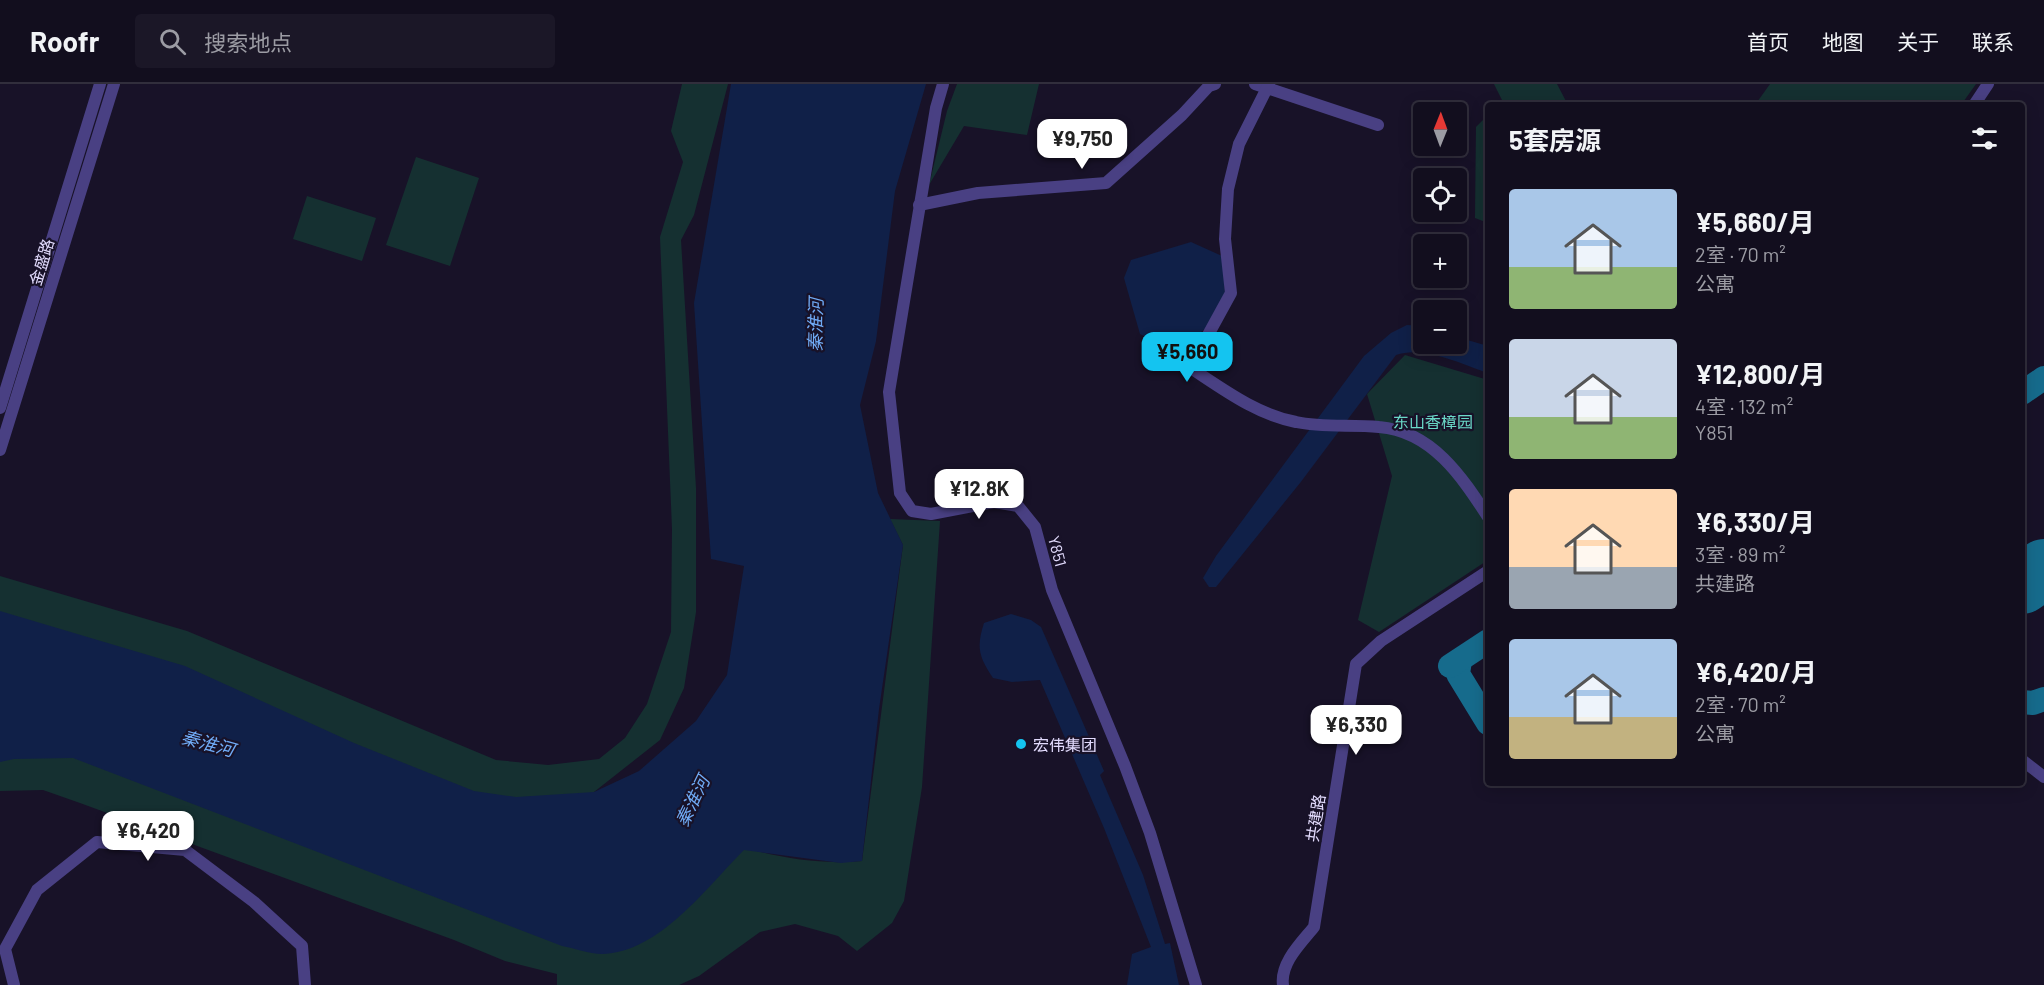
<!DOCTYPE html>
<html lang="zh">
<head>
<meta charset="utf-8">
<style>
  body { margin:0; font-family:Barlow,"Noto Sans SC",sans-serif; background:#1b1727; color:#f1f3f6; height:100vh; display:flex; flex-direction:column; font-size:22px; white-space:nowrap }
  * { box-sizing:border-box; margin:0 }
  p { font-size:20px; color:#9c9ca4 }
  .icon { flex:none; width:33px; height:33px; fill:none; stroke:currentColor; stroke-width:2; stroke-linecap:round; stroke-linejoin:round }
  .map { position:relative; flex:1; overflow:hidden }
  .sheet { position:absolute; left:1485px; top:18px; width:540px; height:684px; display:flex; flex-direction:column; background:#120e1e; border-radius:6px; box-shadow:0 3px 15px #0003,0 0 0 2px #312e3c }
  .sheet>* { flex:none }
  .needle { width:39px; rotate:1deg }
  .controls { position:absolute; left:1413px; top:18px; display:grid; gap:12px }
  .controls a { display:grid; place-items:center; width:54px; height:54px; border-radius:6px; background:#120e1e; box-shadow:0 3px 15px #0003,0 0 0 2px #312e3c; font-size:30px }
  .price { position:absolute; translate:-50% -51px; padding:0 14px; border-radius:12px; background:#fff; color:#222; font-size:20px; line-height:39px; filter:drop-shadow(0 2px 3px #0008) }
  .price::after { content:''; position:absolute; left:50%; top:36px; width:18px; height:14px; margin-left:-9px; background:inherit; clip-path:polygon(0 0,100% 0,50% 100%) }
  .price.current { background:#14c4f0; color:#111 }
  ul { padding:0; list-style:none }
  li { display:flex; align-items:center; gap:18px; height:150px; padding:0 24px }
  li span { display:grid; place-items:center; flex:none; width:168px; height:120px; border-radius:6px; color:#555 }
  li>.icon { margin-inline-start:auto }
  span .icon { width:72px; height:72px; fill:#fffc; stroke-width:1 }
  li b { font-size:26px }
  h2 { display:flex; justify-content:space-between; align-items:center; height:72px; padding:0 24px; font-size:26px }
  header { display:flex; align-items:center; gap:36px; box-sizing:border-box; height:84px; padding:0 30px; background:#120e1e; border-bottom:2px solid #312e3c }
  header strong { font-size:28px }
  nav { display:flex; gap:33px; margin-inline-start:auto; font-size:21px }
  .search { width:420px; height:54px; background:#1b1727; display:flex; align-items:center; gap:15px; box-sizing:border-box; padding:0 21px; border-radius:6px; color:#9c9ca4; font-size:22px }
  .map>svg:first-child { display:block }
  .green { fill:#153031 }
  .water { fill:#102048 }
  .lines { fill:none; stroke-linecap:round; stroke-linejoin:round }
  .taxiway { stroke:#166b8c; stroke-width:24 }
  .runway { stroke:#166b8c; stroke-width:60 }
  .minor { stroke:#494083; stroke-width:12 }
  .poi-dot { fill:#14c4f0; stroke:#181228; stroke-width:2 }
  .labels { text-anchor:middle; dominant-baseline:central; stroke-width:4.5; stroke-linejoin:round; paint-order:stroke }
  .street-label { font-size:16px; fill:#e2dbfd; stroke:#181228 }
  .park-label { font-size:16px; fill:#6ad9c8; stroke:#181228 }
  .poi-label { font-size:16px; fill:#e2dbfd; stroke:#181228; text-anchor:start }
  .water-label { font-size:18px; font-style:italic; fill:#70abf6; stroke:#181228 }
</style>
</head>
<body>
<header>
<strong>Roofr</strong>
<div class="search"><svg class="icon" aria-label="search" viewBox="0 0 24 24"><circle cx="10" cy="10" r="6"/><path d="M15 15l6 6"/></svg>搜索地点</div>
<nav><a>首页</a><a>地图</a><a>关于</a><a>联系</a></nav>
</header>
<div class="map">
<svg width="2044" height="901" viewBox="0 0 2044 901">
  <rect width="100%" height="100%" fill="#181228"/>
  <g class="green">
    <path d="M682,0H728L694,131L681,156L696,404V528L684,604L660,656L594,708C677,740 770,786 862,777L903,461L890,435L940,437L922,703L904,817L892,839L857,867L838,852L795,840L760,848L699,892L679,901H557V890L505,877L454,856L80,719L43,706L0,707V492L187,547L496,676L548,681L599,675L625,654L647,620L671,548L672,445L660,153L683,78L671,47Z"/>
    <polygon points="957,0 1039,0 1027,51 964,42 929,101 947,27"/>
    <polygon points="1494,0 1557,0 1568,21 1498,21 1502,16"/>
    <polygon points="1770,0 1976,0 1961,21 1755,21"/>
    <polygon points="1488,31 1488,139 1475,134 1476,43"/>
    <polygon points="416,73 479,94 450,182 386,161"/>
    <polygon points="307,112 376,134 362,177 293,155"/>
    <polygon points="1405,271 1488,296 1488,476 1379,548 1358,536 1392,392 1367,310"/>
  </g>
  <g class="water">
    <path d="M731,0H926L895,107L876,257L860,321L878,409L903,461L879,625L862,777L841,779L744,766C707,803 659,869 602,870C589,870 574,864 562,862L73,674L14,675L0,678V527L185,582L354,659L474,707L516,713L594,708L639,687L696,637L727,591L744,482L711,475L694,219Z"/>
    <polygon points="1191,158 1222,172 1225,209 1205,245 1175,268 1140,250 1124,194 1131,176"/>
    <path d="M1407,241L1423,242L1424,260H1456L1457,253L1488,262V289C1461,280 1424,261 1396,271L1300,399L1216,503H1209L1203,494L1216,472L1364,272L1391,249Z"/>
    <path d="M1011,530L1031,536L1041,543L1104,687L1100,691L1143,791L1165,860L1170,859L1179,901H1127L1132,870L1151,863L1104,744L1040,596L1012,598L993,594C979,573 976,564 984,539Z"/>
  </g>
  <g class="lines">
    <g class="taxiway">
      <polyline points="2022,309 2044,294"/>
      <polyline points="1460,576 1458,590 1488,639"/>
      <polyline points="1450,582 1488,557"/>
      <polyline points="2022,618 2033,619 2044,615"/>
    </g>
    <polyline class="runway" points="2022,500 2044,485"/>
    <g class="minor">
      <polyline points="943,0 936,24 889,308 900,409 912,427 931,430 994,418 1018,422 1035,443 1052,506 1125,682 1150,749 1196,901"/>
      <polyline points="1255,0 1378,41"/>
      <path d="M1269,0L1239,60L1228,105L1225,155L1231,209L1208,251L1183,279C1219,302 1254,330 1296,338C1323,344 1352,340 1379,343C1432,347 1462,393 1488,433"/>
      <polyline points="1974,21 1988,0"/>
      <polyline points="919,121 978,109 1106,99 1182,31 1209,2 1215,0"/>
      <polyline points="0,324 100,0"/>
      <polyline points="0,366 114,0"/>
      <polyline points="2022,676 2044,693"/>
      <polyline points="14,901 5,865 37,806 97,758 185,766 254,818 302,862 305,901"/>
      <path d="M1283,901C1280,879 1301,859 1314,843L1356,580L1381,557L1488,487"/>
    </g>
  </g>
  <circle class="poi-dot" cx="1021" cy="660" r="6"/>
  <g class="labels">
    <g class="street-label">
      <text transform="translate(41 178) rotate(-73)">金盛路</text>
      <text transform="translate(1058 467) rotate(75)">Y851</text>
      <text transform="translate(1315 734) rotate(-81)">共建路</text>
    </g>
    <g class="park-label">
      <text x="1433" y="337">东山香樟园</text>
    </g>
    <g class="poi-label">
      <text x="1033" y="660">宏伟集团</text>
    </g>
    <g class="water-label">
      <text transform="translate(815 241) rotate(-89)">秦淮河</text>
      <text transform="translate(208 659) rotate(15)">秦淮河</text>
      <text transform="translate(692 717) rotate(-64)">秦淮河</text>
    </g>
  </g>
</svg>
<div class="controls">
<a><svg class="needle" viewBox="-14 -14 28 28"><path d="M0-13l5 13h-10z" fill="#e53935"/><path d="M0 13l5-13h-10z" fill="#9c9ca4"/></svg></a>
<a><svg class="icon" aria-label="locate" viewBox="0 0 24 24"><circle cx="12" cy="12" r="6"/><path d="M12 2v4M12 18v4M2 12h4M18 12h4"/></svg></a>
<a>+</a>
<a>−</a>
</div>
<b class="price" style="left:1082px;top:86px">¥9,750</b>
<b class="price current" style="left:1187px;top:299px">¥5,660</b>
<b class="price" style="left:979px;top:436px">¥12.8K</b>
<b class="price" style="left:1356px;top:672px">¥6,330</b>
<b class="price" style="left:148px;top:778px">¥6,420</b>
<section class="sheet">
<h2>5套房源<svg class="icon" aria-label="filters" viewBox="0 0 24 24"><path d="M4 7h16M4 17h16"/><circle cx="9" cy="7" r="2"/><circle cx="15" cy="17" r="2"/></svg></h2>
<ul>
<li><span style="background:linear-gradient(#a9c7e8 65%,#8fb573 0)"><svg class="icon" aria-label="home" viewBox="0 0 24 24"><path d="M3 11l9-7 9 7M6 9v11h12V9"/></svg></span><div><b>¥5,660/月</b><p>2室 · 70 m²</p><p>公寓</p></div></li>
<li><span style="background:linear-gradient(#c9d6e8 65%,#8fb573 0)"><svg class="icon" aria-label="home" viewBox="0 0 24 24"><path d="M3 11l9-7 9 7M6 9v11h12V9"/></svg></span><div><b>¥12,800/月</b><p>4室 · 132 m²</p><p>Y851</p></div></li>
<li><span style="background:linear-gradient(#ffd9b3 65%,#9aa5b1 0)"><svg class="icon" aria-label="home" viewBox="0 0 24 24"><path d="M3 11l9-7 9 7M6 9v11h12V9"/></svg></span><div><b>¥6,330/月</b><p>3室 · 89 m²</p><p>共建路</p></div></li>
<li><span style="background:linear-gradient(#a9c7e8 65%,#c2b280 0)"><svg class="icon" aria-label="home" viewBox="0 0 24 24"><path d="M3 11l9-7 9 7M6 9v11h12V9"/></svg></span><div><b>¥6,420/月</b><p>2室 · 70 m²</p><p>公寓</p></div></li>
</ul>
</section>
</div>
</body>
</html>
